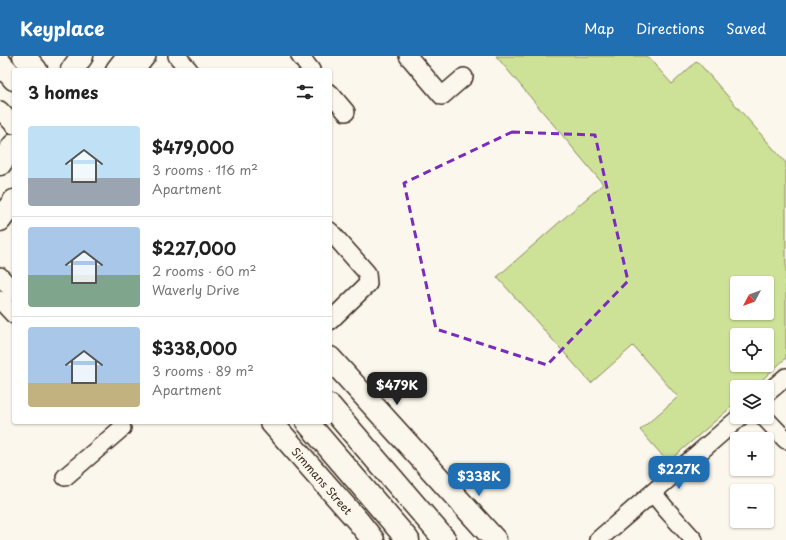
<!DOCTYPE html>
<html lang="en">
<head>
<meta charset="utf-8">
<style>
  body { margin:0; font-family:"Playpen Sans",sans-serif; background:#f2f2f2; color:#222; height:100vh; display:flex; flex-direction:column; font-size:15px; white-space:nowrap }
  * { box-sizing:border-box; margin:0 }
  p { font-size:13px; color:#767676 }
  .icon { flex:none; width:22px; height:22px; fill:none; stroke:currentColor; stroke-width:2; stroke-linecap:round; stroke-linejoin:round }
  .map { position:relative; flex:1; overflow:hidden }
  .drawer { position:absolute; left:12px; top:12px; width:320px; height:356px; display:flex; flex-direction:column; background:#fff; border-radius:4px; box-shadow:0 1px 3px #0004 }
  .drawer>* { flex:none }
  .needle { width:26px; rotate:229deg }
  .buttons { position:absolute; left:730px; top:220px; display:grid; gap:8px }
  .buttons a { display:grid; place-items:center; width:44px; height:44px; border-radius:4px; background:#fff; box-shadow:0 1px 3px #0004; font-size:20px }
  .price { position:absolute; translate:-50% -34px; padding:0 9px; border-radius:8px; background:#1f6fb2; color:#fff; font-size:13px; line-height:26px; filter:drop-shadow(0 1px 2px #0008) }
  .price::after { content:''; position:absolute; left:50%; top:24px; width:12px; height:9px; margin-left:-6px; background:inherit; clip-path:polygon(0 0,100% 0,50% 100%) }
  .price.selected { background:#222; color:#fff }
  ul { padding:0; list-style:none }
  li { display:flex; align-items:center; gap:12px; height:100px; padding:0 16px }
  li+li { border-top:1px solid #e0e0e0 }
  li span { display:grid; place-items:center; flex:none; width:112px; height:80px; border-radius:4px; color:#555 }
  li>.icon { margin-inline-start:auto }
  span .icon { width:48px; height:48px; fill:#fffc; stroke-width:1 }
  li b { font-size:17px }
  h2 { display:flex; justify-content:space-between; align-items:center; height:48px; padding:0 16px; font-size:17px }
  header { display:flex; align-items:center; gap:24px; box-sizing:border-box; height:56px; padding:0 20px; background:#1f6fb2; color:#fff }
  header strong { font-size:19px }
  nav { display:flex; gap:22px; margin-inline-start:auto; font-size:14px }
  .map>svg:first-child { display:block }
  .green { fill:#cee297; stroke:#84865a; fill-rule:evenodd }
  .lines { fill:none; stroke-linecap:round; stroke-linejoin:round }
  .minor-casing { stroke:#3b2a1e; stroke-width:20 }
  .major-casing { stroke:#3b2a1e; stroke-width:25 }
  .highway-casing { stroke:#3b2a1e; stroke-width:25 }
  .minor { stroke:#fbf7ec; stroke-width:17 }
  .major { stroke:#fbf7ec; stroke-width:22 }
  .highway { stroke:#fbf7ec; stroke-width:22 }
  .marked { fill:none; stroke:#7b2cbf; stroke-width:3; stroke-dasharray:8 5; stroke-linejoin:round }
  .labels { text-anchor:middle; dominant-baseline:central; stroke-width:4; stroke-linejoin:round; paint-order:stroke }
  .street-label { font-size:11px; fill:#3b2a1e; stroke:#fbf7ec }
</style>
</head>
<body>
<header>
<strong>Keyplace</strong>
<nav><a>Map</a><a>Directions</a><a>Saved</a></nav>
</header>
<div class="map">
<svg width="786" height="484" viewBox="0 0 786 484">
  <rect width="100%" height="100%" fill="#fbf7ec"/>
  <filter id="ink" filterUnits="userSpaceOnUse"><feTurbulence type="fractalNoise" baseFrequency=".025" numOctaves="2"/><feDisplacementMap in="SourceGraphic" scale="8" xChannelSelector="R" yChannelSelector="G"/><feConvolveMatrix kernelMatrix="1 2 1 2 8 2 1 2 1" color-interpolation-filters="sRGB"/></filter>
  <g filter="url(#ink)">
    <path class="green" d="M496,0H647L672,28L697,5L786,107V302L754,331H737V346L668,406L640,374L678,341L633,290L591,327L497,221L603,128ZM737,227H767V257H737ZM737,279H767V309H737Z"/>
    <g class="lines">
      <defs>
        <g id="minor">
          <polyline points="177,0 189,14"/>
          <polyline points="300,0 311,14"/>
          <polyline points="408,0 442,40 464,21"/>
          <polyline points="136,14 147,0"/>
          <polyline points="330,37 346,56"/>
          <polyline points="0,54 14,69"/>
          <polyline points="330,175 367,217 368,228 330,265"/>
          <polyline points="0,220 14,236"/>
          <polyline points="0,244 14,259"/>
          <polyline points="767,337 786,321"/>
          <polyline points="764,361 786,384"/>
          <polyline points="65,421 122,372"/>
          <polyline points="653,437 666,453 694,484"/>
          <polyline points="598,484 740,361"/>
        </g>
        <g id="major">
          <polyline points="72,14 82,0"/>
          <polyline points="117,14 128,0"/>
          <polyline points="0,108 14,89"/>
          <polyline points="0,164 14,145"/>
          <polyline points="330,302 495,484"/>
          <path id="s1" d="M271,366L358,465L373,484"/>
        </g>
        <g id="highway">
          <polyline points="24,0 36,14"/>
          <polyline points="0,7 14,23"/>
          <polyline points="330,350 445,484"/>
          <polyline points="307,366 408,484"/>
        </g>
      </defs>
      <use href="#minor" class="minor-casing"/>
      <use href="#major" class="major-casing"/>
      <use href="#highway" class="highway-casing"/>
      <use href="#minor" class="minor"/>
      <use href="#major" class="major"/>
      <use href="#highway" class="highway"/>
    </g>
  </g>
  <path class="marked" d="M512,76L595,79L628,225L547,309L436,273L404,127Z"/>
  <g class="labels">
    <g class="street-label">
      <text stroke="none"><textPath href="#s1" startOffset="78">Simmans Street</textPath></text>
    </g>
  </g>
</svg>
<div class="buttons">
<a><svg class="needle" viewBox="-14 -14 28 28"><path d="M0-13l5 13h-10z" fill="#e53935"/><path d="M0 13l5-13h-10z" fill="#767676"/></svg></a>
<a><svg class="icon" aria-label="locate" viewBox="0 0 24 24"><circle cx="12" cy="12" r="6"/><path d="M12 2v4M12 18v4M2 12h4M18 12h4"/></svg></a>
<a><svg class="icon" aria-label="layers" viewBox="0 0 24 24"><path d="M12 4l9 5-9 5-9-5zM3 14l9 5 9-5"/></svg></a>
<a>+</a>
<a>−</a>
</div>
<b class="price selected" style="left:397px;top:350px">$479K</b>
<b class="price" style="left:679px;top:434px">$227K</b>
<b class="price" style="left:479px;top:441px">$338K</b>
<section class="drawer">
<h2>3 homes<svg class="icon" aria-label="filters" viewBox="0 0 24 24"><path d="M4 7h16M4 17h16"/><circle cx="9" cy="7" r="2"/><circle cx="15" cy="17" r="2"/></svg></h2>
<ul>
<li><span style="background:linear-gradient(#bfe0f5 65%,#9aa5b1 0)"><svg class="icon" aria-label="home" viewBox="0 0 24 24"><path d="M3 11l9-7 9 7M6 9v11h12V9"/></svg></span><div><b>$479,000</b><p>3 rooms · 116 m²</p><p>Apartment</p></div></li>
<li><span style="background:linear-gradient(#a9c7e8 60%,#7fa58c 0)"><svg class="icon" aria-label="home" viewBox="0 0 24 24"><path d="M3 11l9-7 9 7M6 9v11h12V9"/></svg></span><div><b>$227,000</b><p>2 rooms · 60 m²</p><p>Waverly Drive</p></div></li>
<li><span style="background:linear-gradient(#a9c7e8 70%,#c2b280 0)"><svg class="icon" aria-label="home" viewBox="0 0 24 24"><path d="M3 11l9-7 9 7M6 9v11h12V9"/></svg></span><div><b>$338,000</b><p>3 rooms · 89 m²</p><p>Apartment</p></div></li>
</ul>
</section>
</div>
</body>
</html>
